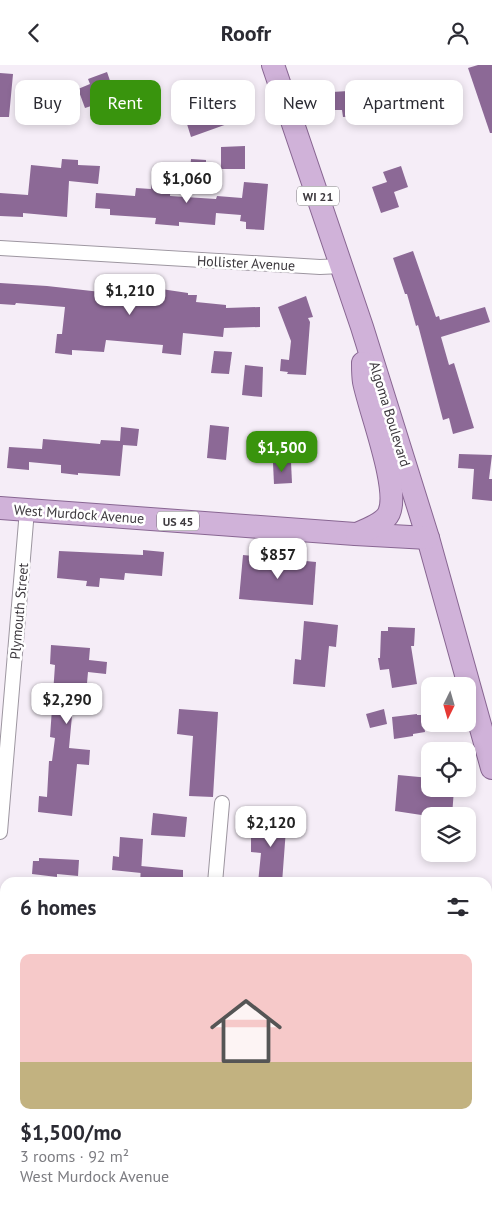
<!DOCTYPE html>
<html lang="en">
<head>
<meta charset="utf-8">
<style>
  body { margin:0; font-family:"PT Sans",sans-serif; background:#f7f7f7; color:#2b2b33; height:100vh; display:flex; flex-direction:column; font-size:19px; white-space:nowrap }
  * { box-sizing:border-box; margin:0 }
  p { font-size:16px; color:#7c7c81 }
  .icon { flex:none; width:28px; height:28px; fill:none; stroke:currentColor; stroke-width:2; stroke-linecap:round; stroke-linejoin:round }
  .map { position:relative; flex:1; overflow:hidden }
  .drawer { position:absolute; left:0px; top:812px; width:492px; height:336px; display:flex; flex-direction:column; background:#fff; border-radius:15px 15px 0 0; box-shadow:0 2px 8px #0003 }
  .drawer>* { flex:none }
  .banner { position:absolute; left:15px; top:15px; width:462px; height:45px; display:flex; gap:10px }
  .needle { width:32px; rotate:185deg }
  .buttons { position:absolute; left:421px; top:612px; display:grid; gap:10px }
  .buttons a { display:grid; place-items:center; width:55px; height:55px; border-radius:10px; background:#fff; box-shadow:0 2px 8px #0003; font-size:25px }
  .price { position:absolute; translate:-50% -42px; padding:0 11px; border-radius:10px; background:#fff; color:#222; font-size:16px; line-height:32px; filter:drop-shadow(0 1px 2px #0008) }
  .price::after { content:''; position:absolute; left:50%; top:30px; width:15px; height:11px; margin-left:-8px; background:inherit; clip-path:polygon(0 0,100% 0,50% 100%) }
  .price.selected { background:#39940d; color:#fff }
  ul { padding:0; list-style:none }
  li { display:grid; align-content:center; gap:10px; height:265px; padding:0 20px }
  li span { display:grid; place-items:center; height:155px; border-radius:10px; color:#555 }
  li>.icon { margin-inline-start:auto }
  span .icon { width:90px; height:90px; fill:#fffc; stroke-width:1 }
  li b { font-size:21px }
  h2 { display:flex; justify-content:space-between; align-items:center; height:60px; padding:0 20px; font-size:21px }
  .pill { padding:0 18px; border-radius:10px; background:#fff; box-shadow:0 2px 8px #0003; font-size:18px; line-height:45px }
  .pill.selected { background:#39940d; color:#fff }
  header { display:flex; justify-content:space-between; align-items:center; height:65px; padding:0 20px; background:#fff; font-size:22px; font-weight:600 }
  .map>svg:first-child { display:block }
  .building { fill:#8c6996 }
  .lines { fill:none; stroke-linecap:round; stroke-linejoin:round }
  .minor-casing { stroke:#9d96a0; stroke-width:16 }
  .primary-casing { stroke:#886692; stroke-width:24 }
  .minor { stroke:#fff; stroke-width:14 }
  .primary { stroke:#d0b2d9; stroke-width:22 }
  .labels { text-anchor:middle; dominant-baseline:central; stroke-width:5; stroke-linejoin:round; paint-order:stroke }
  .shield { fill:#fff; stroke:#777478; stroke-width:1 }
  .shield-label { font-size:12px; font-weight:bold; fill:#3d393e }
  .street-label { font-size:14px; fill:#3d393e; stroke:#fff }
</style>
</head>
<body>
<header><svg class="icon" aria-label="back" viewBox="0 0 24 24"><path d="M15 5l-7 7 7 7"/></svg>Roofr<svg class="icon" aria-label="person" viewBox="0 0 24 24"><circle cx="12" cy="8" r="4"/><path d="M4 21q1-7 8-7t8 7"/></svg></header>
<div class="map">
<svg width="492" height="1148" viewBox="0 0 492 1148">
  <rect width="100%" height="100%" fill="#f5edf7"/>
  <g class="building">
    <polygon points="478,0 492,0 492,68 490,68 468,3"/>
    <polygon points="107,7 116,33 85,43 78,24 90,19 88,14"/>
    <polygon points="0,8 13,9 9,52 0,52"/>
    <polygon points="399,15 414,16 413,29 418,30 417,42 397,41"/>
    <polygon points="187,24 191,36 224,24 232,49 227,50 230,58 191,72 182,43 180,44 174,29"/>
    <polygon points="365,25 365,46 358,46 358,51 343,52 342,45 331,45 332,27"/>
    <polygon points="245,81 245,104 221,104 221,82"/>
    <polygon points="62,94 78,95 78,100 100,101 98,119 69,116 67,152 23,148 23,152 0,151 0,128 28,130 31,100 61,103"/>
    <polygon points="191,94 206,95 206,107 190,106"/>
    <polygon points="154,100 172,102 170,131 216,134 217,131 242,133 244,117 268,119 264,165 246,164 246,157 240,156 241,150 216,148 215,160 179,157 179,161 155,159 156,153 110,150 110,144 95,143 96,128 135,131 136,123 151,124"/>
    <polygon points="401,101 408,122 394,127 399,142 381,148 372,122 387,117 383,107"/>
    <polygon points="413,186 436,252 439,251 440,255 485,242 490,257 441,272 449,300 454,298 474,363 453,369 449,353 443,355 418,260 416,261 407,229 405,229 393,193"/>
    <polygon points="0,218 47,221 101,227 101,224 140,227 141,221 188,228 188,230 197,230 196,237 226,240 226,243 260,242 260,262 224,263 223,272 183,268 181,290 162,288 163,280 106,275 104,287 72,285 72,290 55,288 57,269 62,269 65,242 16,238 15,240 0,239"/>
    <polygon points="306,231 313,252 308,253 310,257 306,310 287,309 288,307 280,306 281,294 289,295 291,276 278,242"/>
    <polygon points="214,286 232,287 229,309 211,308"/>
    <polygon points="245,300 263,302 262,332 242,330"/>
    <polygon points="210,360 229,362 226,395 207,393"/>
    <polygon points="121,362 139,364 137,381 123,380 120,411 78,408 78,410 61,408 61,400 29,397 29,405 7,403 9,382 42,384 43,374 100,379 101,375 120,376"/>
    <polygon points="459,389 492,390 489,414 492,414 492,436 472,434 474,404 458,403"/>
    <polygon points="291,397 292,418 274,419 273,398"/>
    <polygon points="143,485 164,487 162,511 125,508 124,515 100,513 99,522 86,521 87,516 57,513 59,486 143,490"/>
    <polygon points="243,490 316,497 313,540 239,534"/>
    <polygon points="304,556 338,560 336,582 329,581 325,622 293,619 295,594 301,595"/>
    <polygon points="388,562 415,563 414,581 411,581 417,619 392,623 389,604 380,605 378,593 380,593 381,566 388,566"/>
    <polygon points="51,580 90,583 89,595 107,597 106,609 88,607 85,641 73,640 69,683 90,685 89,700 77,699 72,751 38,747 39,731 47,732 49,696 52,696 55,673 50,672 55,600 50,599"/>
    <polygon points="179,644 218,647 213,732 189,731 193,671 177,669"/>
    <polygon points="384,644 387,659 370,663 366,649"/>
    <polygon points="417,649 417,650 423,650 425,667 413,669 413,671 394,674 392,652"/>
    <polygon points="398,710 430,713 430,724 454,724 452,751 428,751 395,746"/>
    <polygon points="153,748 187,752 185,772 151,770"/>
    <polygon points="280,749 296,750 295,765 286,764 282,818 258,818 261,788 251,787 251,758 279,760"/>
    <polygon points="120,772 143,774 141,808 112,805 113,791 119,792"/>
    <polygon points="39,793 79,795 78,811 57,809 57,812 32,809 33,796 39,796"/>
    <polygon points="141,801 183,805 183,818 140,818"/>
  </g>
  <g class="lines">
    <defs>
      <g id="minor">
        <polyline points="0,183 320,202 342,201"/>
        <polyline points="0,767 27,445"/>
        <polyline points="215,818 222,738"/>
        <polyline points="0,839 5,839"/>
        <polyline points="488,876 492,876"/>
        <polyline points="189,1148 189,1144"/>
        <polyline points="405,1148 405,1144"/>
      </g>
      <g id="primary">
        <polyline points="273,0 362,262 428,473 492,703"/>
        <polyline points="0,443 355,469 428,473"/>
        <path d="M357,469C367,464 384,459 389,448C400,423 370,347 364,317C363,311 363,304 363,298"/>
      </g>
    </defs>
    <use href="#minor" class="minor-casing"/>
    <use href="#primary" class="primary-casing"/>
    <use href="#minor" class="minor"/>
    <use href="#primary" class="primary"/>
  </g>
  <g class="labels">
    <g class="shield">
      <rect x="297" y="121.5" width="42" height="19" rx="4"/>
      <rect x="157" y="446.5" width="42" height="19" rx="4"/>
    </g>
    <g class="shield-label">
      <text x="318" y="131">WI 21</text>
      <text x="178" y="456">US 45</text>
    </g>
    <g class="street-label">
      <text transform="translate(246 198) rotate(3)">Hollister Avenue</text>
      <text transform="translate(390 349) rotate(73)">Algoma Boulevard</text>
      <text transform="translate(79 449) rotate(4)">West Murdock Avenue</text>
      <text transform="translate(19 546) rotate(-85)">Plymouth Street</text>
    </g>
  </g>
</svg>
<div class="buttons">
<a><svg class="needle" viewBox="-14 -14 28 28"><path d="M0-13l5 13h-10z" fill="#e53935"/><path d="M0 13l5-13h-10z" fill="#7c7c81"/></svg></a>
<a><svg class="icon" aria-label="locate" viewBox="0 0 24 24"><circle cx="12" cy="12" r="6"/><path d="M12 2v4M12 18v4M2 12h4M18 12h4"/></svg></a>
<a><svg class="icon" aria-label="layers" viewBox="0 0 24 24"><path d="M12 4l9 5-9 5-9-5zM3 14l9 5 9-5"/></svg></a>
</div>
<b class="price" style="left:187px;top:139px">$1,060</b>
<b class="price" style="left:130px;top:251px">$1,210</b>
<b class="price selected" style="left:282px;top:408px">$1,500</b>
<b class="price" style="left:278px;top:515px">$857</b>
<b class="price" style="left:67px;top:660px">$2,290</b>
<b class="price" style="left:271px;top:783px">$2,120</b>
<div class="banner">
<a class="pill">Buy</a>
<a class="pill selected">Rent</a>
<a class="pill">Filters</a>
<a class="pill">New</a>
<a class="pill">Apartment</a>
</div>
<section class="drawer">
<h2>6 homes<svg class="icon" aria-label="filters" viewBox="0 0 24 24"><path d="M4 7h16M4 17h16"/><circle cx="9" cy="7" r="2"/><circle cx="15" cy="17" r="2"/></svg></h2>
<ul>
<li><span style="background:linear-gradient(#f6c9c9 70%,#c2b280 0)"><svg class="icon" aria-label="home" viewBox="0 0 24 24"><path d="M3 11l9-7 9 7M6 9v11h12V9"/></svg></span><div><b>$1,500/mo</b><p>3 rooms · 92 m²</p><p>West Murdock Avenue</p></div></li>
</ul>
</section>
</div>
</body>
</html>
